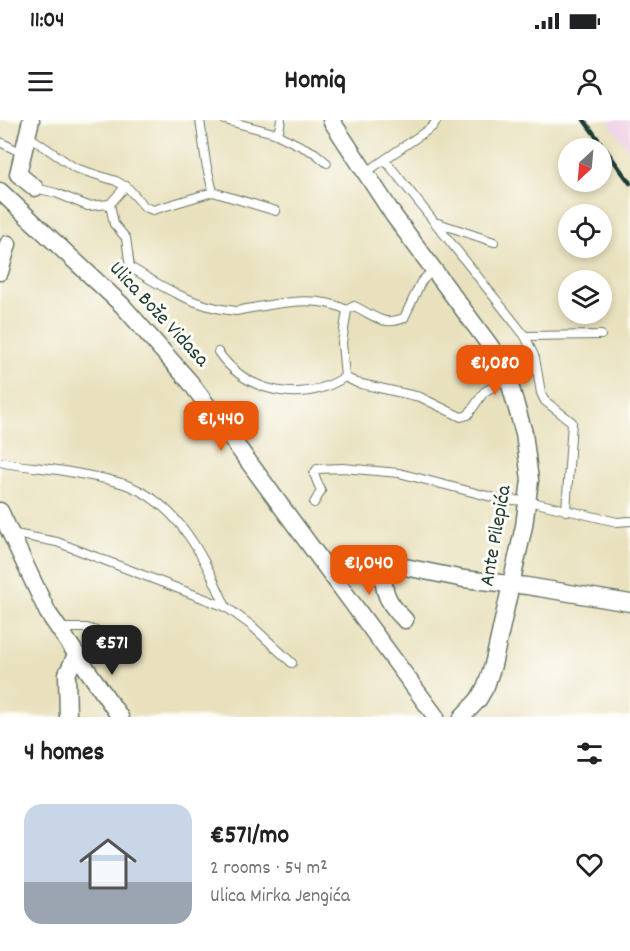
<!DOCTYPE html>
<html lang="en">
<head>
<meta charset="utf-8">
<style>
  body { margin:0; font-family:Dekko,sans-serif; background:#f6f6f6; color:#202124; height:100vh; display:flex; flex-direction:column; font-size:22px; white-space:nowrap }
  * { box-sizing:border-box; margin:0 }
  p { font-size:20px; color:#757577 }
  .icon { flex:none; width:33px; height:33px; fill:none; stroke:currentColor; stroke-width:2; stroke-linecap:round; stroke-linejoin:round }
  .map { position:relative; height:597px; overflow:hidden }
  .side { display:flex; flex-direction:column; background:#fff; flex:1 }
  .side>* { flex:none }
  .needle { width:39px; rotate:206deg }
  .fabs { position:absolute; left:558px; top:18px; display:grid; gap:12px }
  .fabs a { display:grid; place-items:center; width:54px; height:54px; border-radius:50%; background:#fff; box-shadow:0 3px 9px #0003; font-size:30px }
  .price { position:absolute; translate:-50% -51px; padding:0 14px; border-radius:12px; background:#ea580c; color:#fff; font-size:20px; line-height:39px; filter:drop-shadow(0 2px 3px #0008) }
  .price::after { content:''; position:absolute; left:50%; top:36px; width:18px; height:14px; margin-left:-9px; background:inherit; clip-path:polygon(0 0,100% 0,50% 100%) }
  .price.on { background:#222; color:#fff }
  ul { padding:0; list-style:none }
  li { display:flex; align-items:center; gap:18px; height:150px; padding:0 24px }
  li+li { border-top:2px solid #e0e0e0 }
  li span { display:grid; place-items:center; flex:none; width:168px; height:120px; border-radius:18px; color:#555 }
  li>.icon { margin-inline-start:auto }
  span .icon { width:72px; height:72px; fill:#fffc; stroke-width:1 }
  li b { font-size:26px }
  h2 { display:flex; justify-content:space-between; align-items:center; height:72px; padding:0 24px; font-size:26px }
  .status { display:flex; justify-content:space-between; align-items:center; height:42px; padding:0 30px; background:#fff; direction:ltr }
  .status svg { height:16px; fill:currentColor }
  header { display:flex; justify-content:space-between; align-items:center; height:78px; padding:0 24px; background:#fff; font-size:27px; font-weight:800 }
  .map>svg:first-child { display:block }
  .built { fill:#efd0e6 }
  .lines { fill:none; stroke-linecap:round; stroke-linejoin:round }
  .service-casing { stroke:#667664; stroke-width:10 }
  .minor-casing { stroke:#667664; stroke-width:19 }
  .service { stroke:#fff; stroke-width:8 }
  .minor { stroke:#fff; stroke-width:16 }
  .rail { stroke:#1f3d34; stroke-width:4.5 }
  .labels { text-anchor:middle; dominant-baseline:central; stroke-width:6; stroke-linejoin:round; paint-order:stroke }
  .street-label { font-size:21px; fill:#1f3d34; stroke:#fdfcf7 }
</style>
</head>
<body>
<div class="status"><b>11:04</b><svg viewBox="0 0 49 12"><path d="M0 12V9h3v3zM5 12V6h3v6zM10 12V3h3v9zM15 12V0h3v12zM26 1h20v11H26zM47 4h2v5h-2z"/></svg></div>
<header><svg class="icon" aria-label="menu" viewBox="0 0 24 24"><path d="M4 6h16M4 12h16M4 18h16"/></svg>Homiq<svg class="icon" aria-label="person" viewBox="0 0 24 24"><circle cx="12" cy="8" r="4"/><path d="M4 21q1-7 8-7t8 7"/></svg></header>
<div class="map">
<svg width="630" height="597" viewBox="0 0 630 597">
  <rect width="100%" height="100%" fill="#fdfcf7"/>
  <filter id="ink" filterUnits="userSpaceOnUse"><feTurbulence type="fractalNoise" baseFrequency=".0167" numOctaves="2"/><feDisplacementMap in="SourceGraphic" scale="12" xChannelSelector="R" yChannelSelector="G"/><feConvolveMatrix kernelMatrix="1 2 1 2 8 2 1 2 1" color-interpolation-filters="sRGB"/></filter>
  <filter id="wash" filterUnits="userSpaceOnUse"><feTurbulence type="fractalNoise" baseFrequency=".008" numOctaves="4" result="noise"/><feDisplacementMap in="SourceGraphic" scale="24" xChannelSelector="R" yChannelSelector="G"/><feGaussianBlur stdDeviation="1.35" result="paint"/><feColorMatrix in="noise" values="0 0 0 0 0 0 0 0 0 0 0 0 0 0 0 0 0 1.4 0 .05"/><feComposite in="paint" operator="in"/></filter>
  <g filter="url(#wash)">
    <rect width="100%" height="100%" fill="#e9e1be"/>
    <polygon class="built" points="607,0 630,0 630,32"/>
  </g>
  <g filter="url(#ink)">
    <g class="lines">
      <defs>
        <g id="service">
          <polyline points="225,0 274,13 279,10 281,0"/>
          <polyline points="274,13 315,33 327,43"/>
          <polyline points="27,15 75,48 116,61 128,68 145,87 153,90 213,72 206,43 200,0"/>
          <polyline points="0,22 22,33"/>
          <polyline points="385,40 525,216 535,238 541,273 545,281 572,302 566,391"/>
          <polyline points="365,53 432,7 437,0"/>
          <path d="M35,68L56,73L88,86L110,84L114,104L126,118L130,147C162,167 196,188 236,191C270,185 314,173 347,190"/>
          <polyline points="213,72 276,91"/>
          <polyline points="110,84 126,66"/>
          <polyline points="438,103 494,122"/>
          <path d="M434,149L421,162L404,198C382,207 374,195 354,186L347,190L342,223L345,257L357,263L420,277L461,297L468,295L484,272L508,258"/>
          <polyline points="525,216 601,215"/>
          <path d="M218,232C248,274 302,284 345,257"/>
          <path d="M0,342C21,347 43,347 64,351C84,355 108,358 127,365C180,385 204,438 226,487"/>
          <polyline points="314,383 321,371 314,354 317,349 343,348 399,353 499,379 528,381 617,402 630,401"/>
          <polyline points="10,413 57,422 226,487 252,506 292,543"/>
          <polyline points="58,508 87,508 124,520"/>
        </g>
        <g id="minor">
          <polyline points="31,0 18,54 35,68"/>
          <polyline points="331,0 394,96 491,227 508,258 524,313 530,360 524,406 493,545 486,566 478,580 462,597"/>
          <polyline points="0,71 122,185 190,262 436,597"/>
          <polyline points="0,152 8,124"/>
          <polyline points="0,391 48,493 120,597"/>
          <polyline points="351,436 464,459 527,466 630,483"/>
          <path d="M389,443C377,465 388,484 405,500"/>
          <polyline points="68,597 67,554 76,535"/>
        </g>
      </defs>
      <use href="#service" class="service-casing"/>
      <use href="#minor" class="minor-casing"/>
      <use href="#service" class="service"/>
      <use href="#minor" class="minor"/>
      <polyline class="rail" points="584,0 630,63"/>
    </g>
  </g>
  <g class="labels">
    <g class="street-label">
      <text transform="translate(158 195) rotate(47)">Ulica Bože Vidasa</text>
      <text transform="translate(497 416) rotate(-80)">Ante Pilepića</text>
    </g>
  </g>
</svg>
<div class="fabs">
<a><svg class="needle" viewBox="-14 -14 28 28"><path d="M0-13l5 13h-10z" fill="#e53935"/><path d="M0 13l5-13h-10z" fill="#757577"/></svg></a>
<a><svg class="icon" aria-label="locate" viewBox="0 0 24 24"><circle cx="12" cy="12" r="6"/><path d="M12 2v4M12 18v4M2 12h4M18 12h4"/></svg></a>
<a><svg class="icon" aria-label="layers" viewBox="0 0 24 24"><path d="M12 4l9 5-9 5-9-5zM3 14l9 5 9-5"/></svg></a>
</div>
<b class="price" style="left:495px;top:276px">€1,080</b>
<b class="price" style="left:221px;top:332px">€1,440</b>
<b class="price" style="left:369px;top:476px">€1,040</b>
<b class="price on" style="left:112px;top:556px">€571</b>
</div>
<section class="side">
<h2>4 homes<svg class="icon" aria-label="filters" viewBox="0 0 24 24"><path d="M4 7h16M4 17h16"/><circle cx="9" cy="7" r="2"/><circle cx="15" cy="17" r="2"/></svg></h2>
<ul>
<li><span style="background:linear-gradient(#c9d6e8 65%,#9aa5b1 0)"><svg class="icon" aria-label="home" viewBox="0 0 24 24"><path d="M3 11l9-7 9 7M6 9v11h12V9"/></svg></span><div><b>€571/mo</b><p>2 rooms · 54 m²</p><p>Ulica Mirka Jengića</p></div><svg class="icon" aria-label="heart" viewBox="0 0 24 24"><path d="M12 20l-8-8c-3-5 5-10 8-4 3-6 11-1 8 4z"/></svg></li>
</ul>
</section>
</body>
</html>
